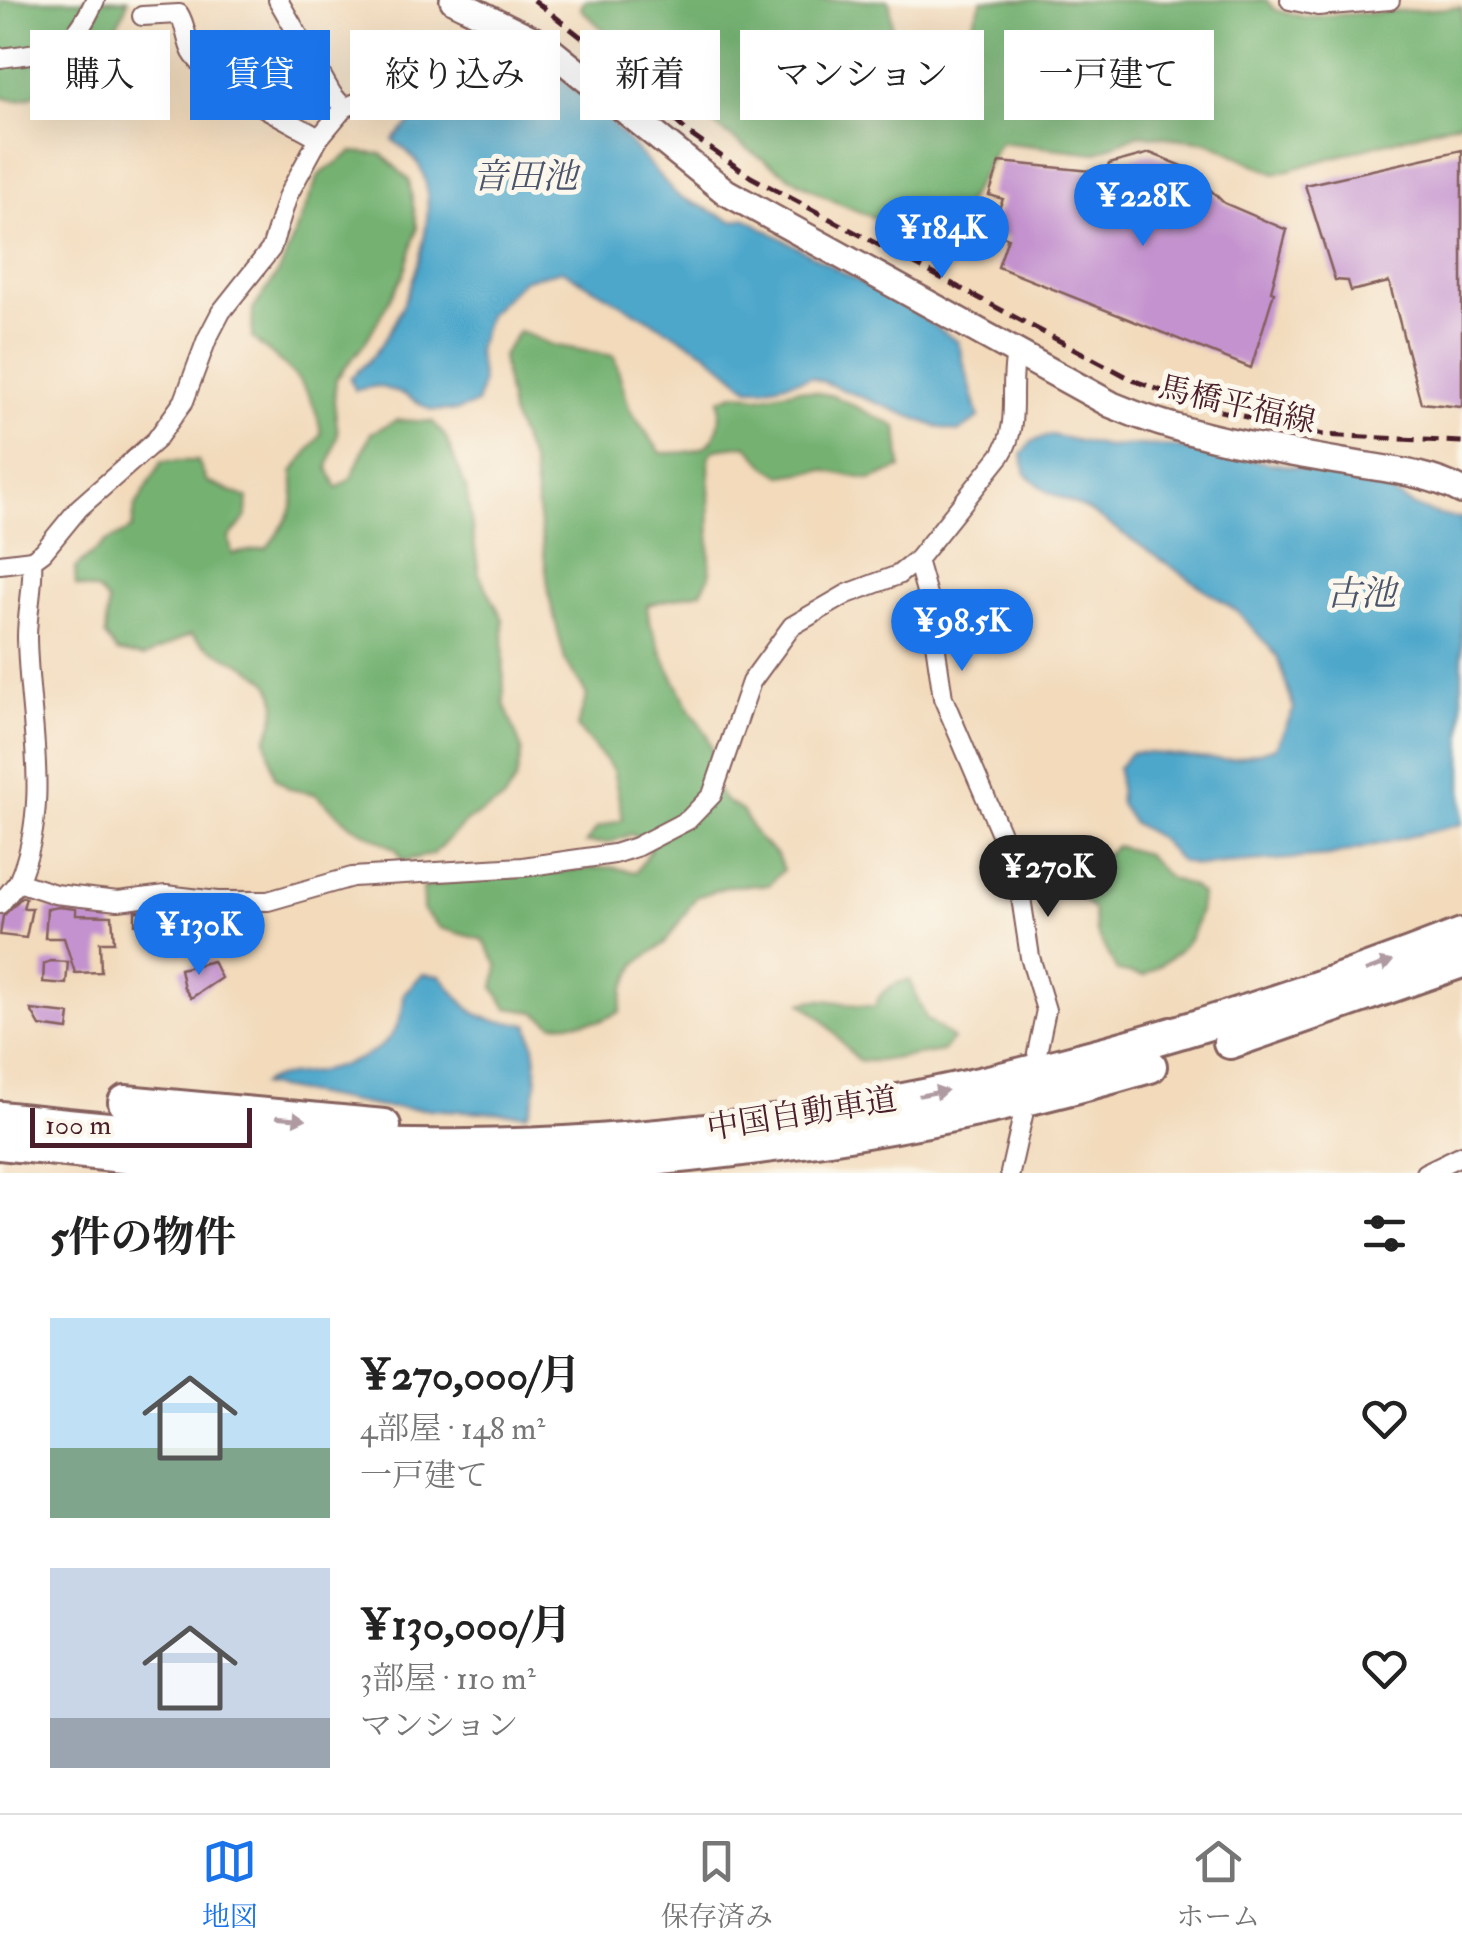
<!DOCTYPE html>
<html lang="ja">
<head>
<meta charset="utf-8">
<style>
  body { margin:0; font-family:"IM FELL Double Pica","Noto Serif JP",serif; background:#f2f2f2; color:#222; height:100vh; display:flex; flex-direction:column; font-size:38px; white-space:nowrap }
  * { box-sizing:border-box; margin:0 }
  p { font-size:32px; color:#767676 }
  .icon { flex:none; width:55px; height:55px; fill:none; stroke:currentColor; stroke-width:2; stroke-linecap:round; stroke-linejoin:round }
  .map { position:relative; height:1173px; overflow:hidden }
  .drawer { display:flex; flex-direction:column; background:#fff; flex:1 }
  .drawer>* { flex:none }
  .guide { position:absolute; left:30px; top:30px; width:1402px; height:90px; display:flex; gap:20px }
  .scale { position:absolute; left:30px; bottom:25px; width:222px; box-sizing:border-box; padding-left:10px; border:5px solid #4a1f2b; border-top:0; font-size:28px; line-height:35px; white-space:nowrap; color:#4a1f2b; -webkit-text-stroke:8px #fbf7ec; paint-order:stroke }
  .price { position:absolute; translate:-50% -85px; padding:0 22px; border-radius:35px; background:#1a73e8; color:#fff; font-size:32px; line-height:65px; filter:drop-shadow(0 2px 5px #0008) }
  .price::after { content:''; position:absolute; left:50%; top:60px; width:30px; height:22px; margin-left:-15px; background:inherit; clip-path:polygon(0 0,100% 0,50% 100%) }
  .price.active { background:#222; color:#fff }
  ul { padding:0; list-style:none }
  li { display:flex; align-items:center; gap:30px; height:250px; padding:0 50px }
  li span { display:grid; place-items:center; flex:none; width:280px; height:200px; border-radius:0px; color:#555 }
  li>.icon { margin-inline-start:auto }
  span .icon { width:120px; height:120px; fill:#fffc; stroke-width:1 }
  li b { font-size:42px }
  h2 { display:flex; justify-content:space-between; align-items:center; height:120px; padding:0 50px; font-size:42px }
  .pill { padding:0 35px; border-radius:0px; background:#fff; box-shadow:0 10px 40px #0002; font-size:35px; line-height:90px }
  .pill.active { background:#1a73e8; color:#fff }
  .dock { display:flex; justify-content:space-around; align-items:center; height:140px; border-top:2px solid #e0e0e0; background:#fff; font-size:28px; color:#767676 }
  .dock a { display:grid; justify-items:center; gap:5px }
  .dock .active { color:#1a73e8 }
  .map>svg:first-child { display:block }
  .forest { fill:#75b272; stroke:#60684e; stroke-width:2.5 }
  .water { fill:#4da7cb; stroke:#4c637b; stroke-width:2.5 }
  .building { fill:#c493cf }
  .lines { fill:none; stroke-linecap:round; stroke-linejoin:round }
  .minor-casing { stroke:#85605d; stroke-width:22 }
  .secondary-casing { stroke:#85605d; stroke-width:30 }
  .motorway-casing { stroke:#85605d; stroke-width:38 }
  .minor { stroke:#fff; stroke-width:18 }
  .secondary { stroke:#fff; stroke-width:25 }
  .motorway { stroke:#fff; stroke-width:32 }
  .rail { stroke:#4a1f2b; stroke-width:5; stroke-dasharray:15 8; stroke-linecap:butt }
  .oneway { fill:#ae9aa0 }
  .labels { text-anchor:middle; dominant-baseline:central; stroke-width:10; stroke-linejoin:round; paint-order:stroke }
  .street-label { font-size:32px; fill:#4a1f2b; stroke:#fbf7ec }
  .water-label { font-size:35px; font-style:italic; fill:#4b556b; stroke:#fbf7ec }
</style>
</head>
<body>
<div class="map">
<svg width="1462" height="1173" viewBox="0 0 1462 1173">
  <rect width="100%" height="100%" fill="#fbf7ec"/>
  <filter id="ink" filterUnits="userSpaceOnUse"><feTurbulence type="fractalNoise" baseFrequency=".01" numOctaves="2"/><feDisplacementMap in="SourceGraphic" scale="20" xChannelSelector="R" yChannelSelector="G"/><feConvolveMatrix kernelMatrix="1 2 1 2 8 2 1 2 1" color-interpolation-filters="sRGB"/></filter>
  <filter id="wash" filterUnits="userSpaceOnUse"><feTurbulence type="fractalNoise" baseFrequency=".0048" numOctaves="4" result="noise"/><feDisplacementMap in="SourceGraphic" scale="40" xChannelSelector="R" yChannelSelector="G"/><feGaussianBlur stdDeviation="2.25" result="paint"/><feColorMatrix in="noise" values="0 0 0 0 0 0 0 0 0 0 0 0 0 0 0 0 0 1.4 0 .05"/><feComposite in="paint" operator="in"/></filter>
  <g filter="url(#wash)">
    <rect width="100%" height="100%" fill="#f2dabb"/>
    <g class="forest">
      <path d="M0,0H128C124,15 111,36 100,48C91,57 76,60 67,69C47,86 29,109 0,96Z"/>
      <path d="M584,0H887L890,4L893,36L951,54L968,35L982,0H1266L1275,10L1304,17L1462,7V121L1275,174L1208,142L1139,134L1096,153L1000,142L961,212L919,235C888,222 855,212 826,197C734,149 656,79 581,9Z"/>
      <path d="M352,152L382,154L409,180L417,228L404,274L365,343L336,379L334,401L338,434L328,468L337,488L351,478L371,433L397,420L433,422L445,436L466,488L479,574L503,619L504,703L522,750L516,780L503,801L467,821L433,854L403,861L396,849L352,826L315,794L290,789L275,778L266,739C303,668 230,670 191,634L144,657L117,652L105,636L108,603L98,591L76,586L75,568L106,542L132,529L135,507L162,461H198L207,482L248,498L246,518L229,538L232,554L267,548C288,519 298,509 293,472L321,434C314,385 288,368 252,338L253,310L280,270L319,175Z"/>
      <path d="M519,331L552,345L614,356L630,410L661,453C705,453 722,448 720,399L737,393L759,397L798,389L834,396L897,427L901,468L871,480L822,470L782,476L765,465L747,445L715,449L709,456L710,575L701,592L647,605L649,621L667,665L691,711L707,734L713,753V785L724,800L742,811L758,838L777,855L783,870L769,885L729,886L696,897L666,942L637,963L624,989L620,1012L600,1021L553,1024L535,1012L507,1008L494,988L498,966L483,940L440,928L423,911V888L454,880L610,867L636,872L651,849L632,834L608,843H586L597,828L623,819L613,770L577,727L587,695L565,660L550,600L532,464L511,414L502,356Z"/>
      <path d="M1116,846L1146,854L1169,878L1191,886L1201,894C1198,942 1182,951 1144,976L1117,971L1096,931L1093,910L1078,894L1084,870Z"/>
      <path d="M909,980L926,1018L953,1039L942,1051L879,1061H858L821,1018L802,1003C826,994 850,1008 875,1006C880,991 893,983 909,980Z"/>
    </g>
    <g class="water">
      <path d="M537,58L604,115L678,196L733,221L745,218L919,315L958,342L979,418L958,432L935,426L811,377L764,388H749L706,352L562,270L523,280L488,315L477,350L482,382L477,404L456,411L431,410L405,395L378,386L355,390L350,378C359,370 370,361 377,351C406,312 444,214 420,167C414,156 403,148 393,140L419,114Z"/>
      <path d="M1051,435L1107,447L1140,445L1176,447L1376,481C1401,501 1428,517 1462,518V824L1329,856L1198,866L1179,861L1159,838L1132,822L1120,804L1118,768L1131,753C1164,751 1196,761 1229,759C1244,758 1261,751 1276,747L1294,709L1277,656L1238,612L1088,510L1048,492L1026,474L1022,455L1031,442Z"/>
      <path d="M423,974L441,976C474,1017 475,1020 528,1024C537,1049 542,1092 527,1114L381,1107L261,1085C277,1072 302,1075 321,1071C367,1060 404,1044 404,993Z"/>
    </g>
    <g id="blocks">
      <g class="building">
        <polygon points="1462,150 1462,407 1421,403 1389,282 1351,291 1348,281 1335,280 1305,185"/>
        <polygon points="1150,153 1188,168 1224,203 1287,230 1271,291 1274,292 1251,368 998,267 1008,238 990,230 1003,199 989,195 1000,162 1091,171 1103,183 1109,164"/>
        <polygon points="22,897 26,898 23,908 32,908 26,938 0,935 3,916"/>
        <polygon points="59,907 76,909 76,915 112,916 114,942 100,942 101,972 75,973 64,938 45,938 47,909"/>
        <polygon points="169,909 194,911 194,928 173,930 173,937 154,937 154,925 135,924 135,911 155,913"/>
        <polygon points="239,923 254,945 237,956 222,934"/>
        <polygon points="50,961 68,962 66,984 43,982 44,964"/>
        <polygon points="213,961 221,978 191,998 184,988 180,969"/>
        <polygon points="31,1010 70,1014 68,1030 40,1026"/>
      </g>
    </g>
  </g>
  <g filter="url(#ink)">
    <use href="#blocks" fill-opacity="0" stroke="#85605d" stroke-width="2.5"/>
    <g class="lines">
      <defs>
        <g id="minor">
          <polyline points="278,0 332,94 344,108 501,42 511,27"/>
          <polyline points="1290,0 1318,6 1390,0"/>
          <path d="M142,16L179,14C186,25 186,40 192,52C209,82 288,120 319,138"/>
          <path d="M0,58C53,51 72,53 95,0"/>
          <path d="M344,108L319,138L288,195L271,249L221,312L207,339L184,401L156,440L79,508L43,552L32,560C34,586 27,611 27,637C28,718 53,803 18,882L55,894L118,901L166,895L217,901H268L352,877L523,867L614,854L636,847L688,820L712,795L751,682L792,626L847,594L898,575L917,560L1001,455C1021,423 1008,389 1016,354"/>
          <polyline points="917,560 929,602 943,698 1017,871 1030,957 1046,1010 1037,1053"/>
          <polyline points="0,564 32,560"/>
          <polyline points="0,904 18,882"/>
          <polyline points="1010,1173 1024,1111"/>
          <polyline points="1425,1173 1462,1155"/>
        </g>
        <path id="secondary" d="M453,0L544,45L726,192L1112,405C1187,437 1264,448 1343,462C1382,469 1427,472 1462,491"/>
        <g id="motorway">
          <polyline points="1230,1042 1462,961"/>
          <polyline points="125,1102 384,1126"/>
          <path d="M0,1118C156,1135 311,1148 468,1146C809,1143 1145,1058 1462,935"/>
          <path d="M0,1143C103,1154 206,1166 310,1171C408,1173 508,1171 606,1163C790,1148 972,1119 1150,1066"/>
        </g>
      </defs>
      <use href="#minor" class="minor-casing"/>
      <use href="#secondary" class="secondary-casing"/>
      <use href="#motorway" class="motorway-casing"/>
      <use href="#minor" class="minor"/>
      <use href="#secondary" class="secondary"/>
      <use href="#motorway" class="motorway"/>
      <polyline class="rail" points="534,0 600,52 691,135 751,177 1135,381 1208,408 1323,435 1462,442"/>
    </g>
    <defs><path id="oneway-solid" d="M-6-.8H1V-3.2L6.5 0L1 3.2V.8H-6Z" transform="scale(2.5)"/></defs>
    <g class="oneway">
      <use href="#oneway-solid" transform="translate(1379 966) rotate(-20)"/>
      <use href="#oneway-solid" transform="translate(933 1093) rotate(-11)"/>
      <use href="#oneway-solid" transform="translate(291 1118) rotate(5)"/>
    </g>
  </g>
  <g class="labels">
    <g class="street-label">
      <text transform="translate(1237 405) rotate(13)">馬橋平福線</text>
      <text transform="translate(802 1114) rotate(-9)">中国自動車道</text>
    </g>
    <g class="water-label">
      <text x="525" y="177">音田池</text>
      <text x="1361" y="594">古池</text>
    </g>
  </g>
</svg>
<div class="scale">100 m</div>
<b class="price" style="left:1143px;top:249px">¥228K</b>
<b class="price" style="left:942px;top:281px">¥184K</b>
<b class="price" style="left:962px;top:674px">¥98.5K</b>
<b class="price active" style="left:1048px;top:920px">¥270K</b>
<b class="price" style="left:199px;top:978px">¥130K</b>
<div class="guide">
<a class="pill">購入</a>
<a class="pill active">賃貸</a>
<a class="pill">絞り込み</a>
<a class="pill">新着</a>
<a class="pill">マンション</a>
<a class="pill">一戸建て</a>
</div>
</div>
<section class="drawer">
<h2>5件の物件<svg class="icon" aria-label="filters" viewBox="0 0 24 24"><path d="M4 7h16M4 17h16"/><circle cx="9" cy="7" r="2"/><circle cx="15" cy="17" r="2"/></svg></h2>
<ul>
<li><span style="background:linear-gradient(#bfe0f5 65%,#7fa58c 0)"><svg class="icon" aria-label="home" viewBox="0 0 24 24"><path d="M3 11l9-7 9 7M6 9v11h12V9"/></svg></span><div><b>¥270,000/月</b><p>4部屋 · 148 m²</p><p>一戸建て</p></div><svg class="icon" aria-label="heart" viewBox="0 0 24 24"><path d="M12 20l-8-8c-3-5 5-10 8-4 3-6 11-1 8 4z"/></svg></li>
<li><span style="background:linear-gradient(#c9d6e8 75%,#9aa5b1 0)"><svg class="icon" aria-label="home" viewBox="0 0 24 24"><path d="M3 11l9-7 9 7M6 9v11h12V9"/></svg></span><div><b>¥130,000/月</b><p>3部屋 · 110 m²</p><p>マンション</p></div><svg class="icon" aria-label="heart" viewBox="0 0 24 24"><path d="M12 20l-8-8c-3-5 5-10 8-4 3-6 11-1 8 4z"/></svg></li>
</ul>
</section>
<nav class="dock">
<a class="active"><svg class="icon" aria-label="map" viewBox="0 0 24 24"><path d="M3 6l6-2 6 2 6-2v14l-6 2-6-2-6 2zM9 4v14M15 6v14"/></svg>地図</a>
<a><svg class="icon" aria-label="saved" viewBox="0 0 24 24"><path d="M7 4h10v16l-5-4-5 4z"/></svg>保存済み</a>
<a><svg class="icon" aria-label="home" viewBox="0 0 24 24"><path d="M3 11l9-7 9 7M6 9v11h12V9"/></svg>ホーム</a>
</nav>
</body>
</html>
